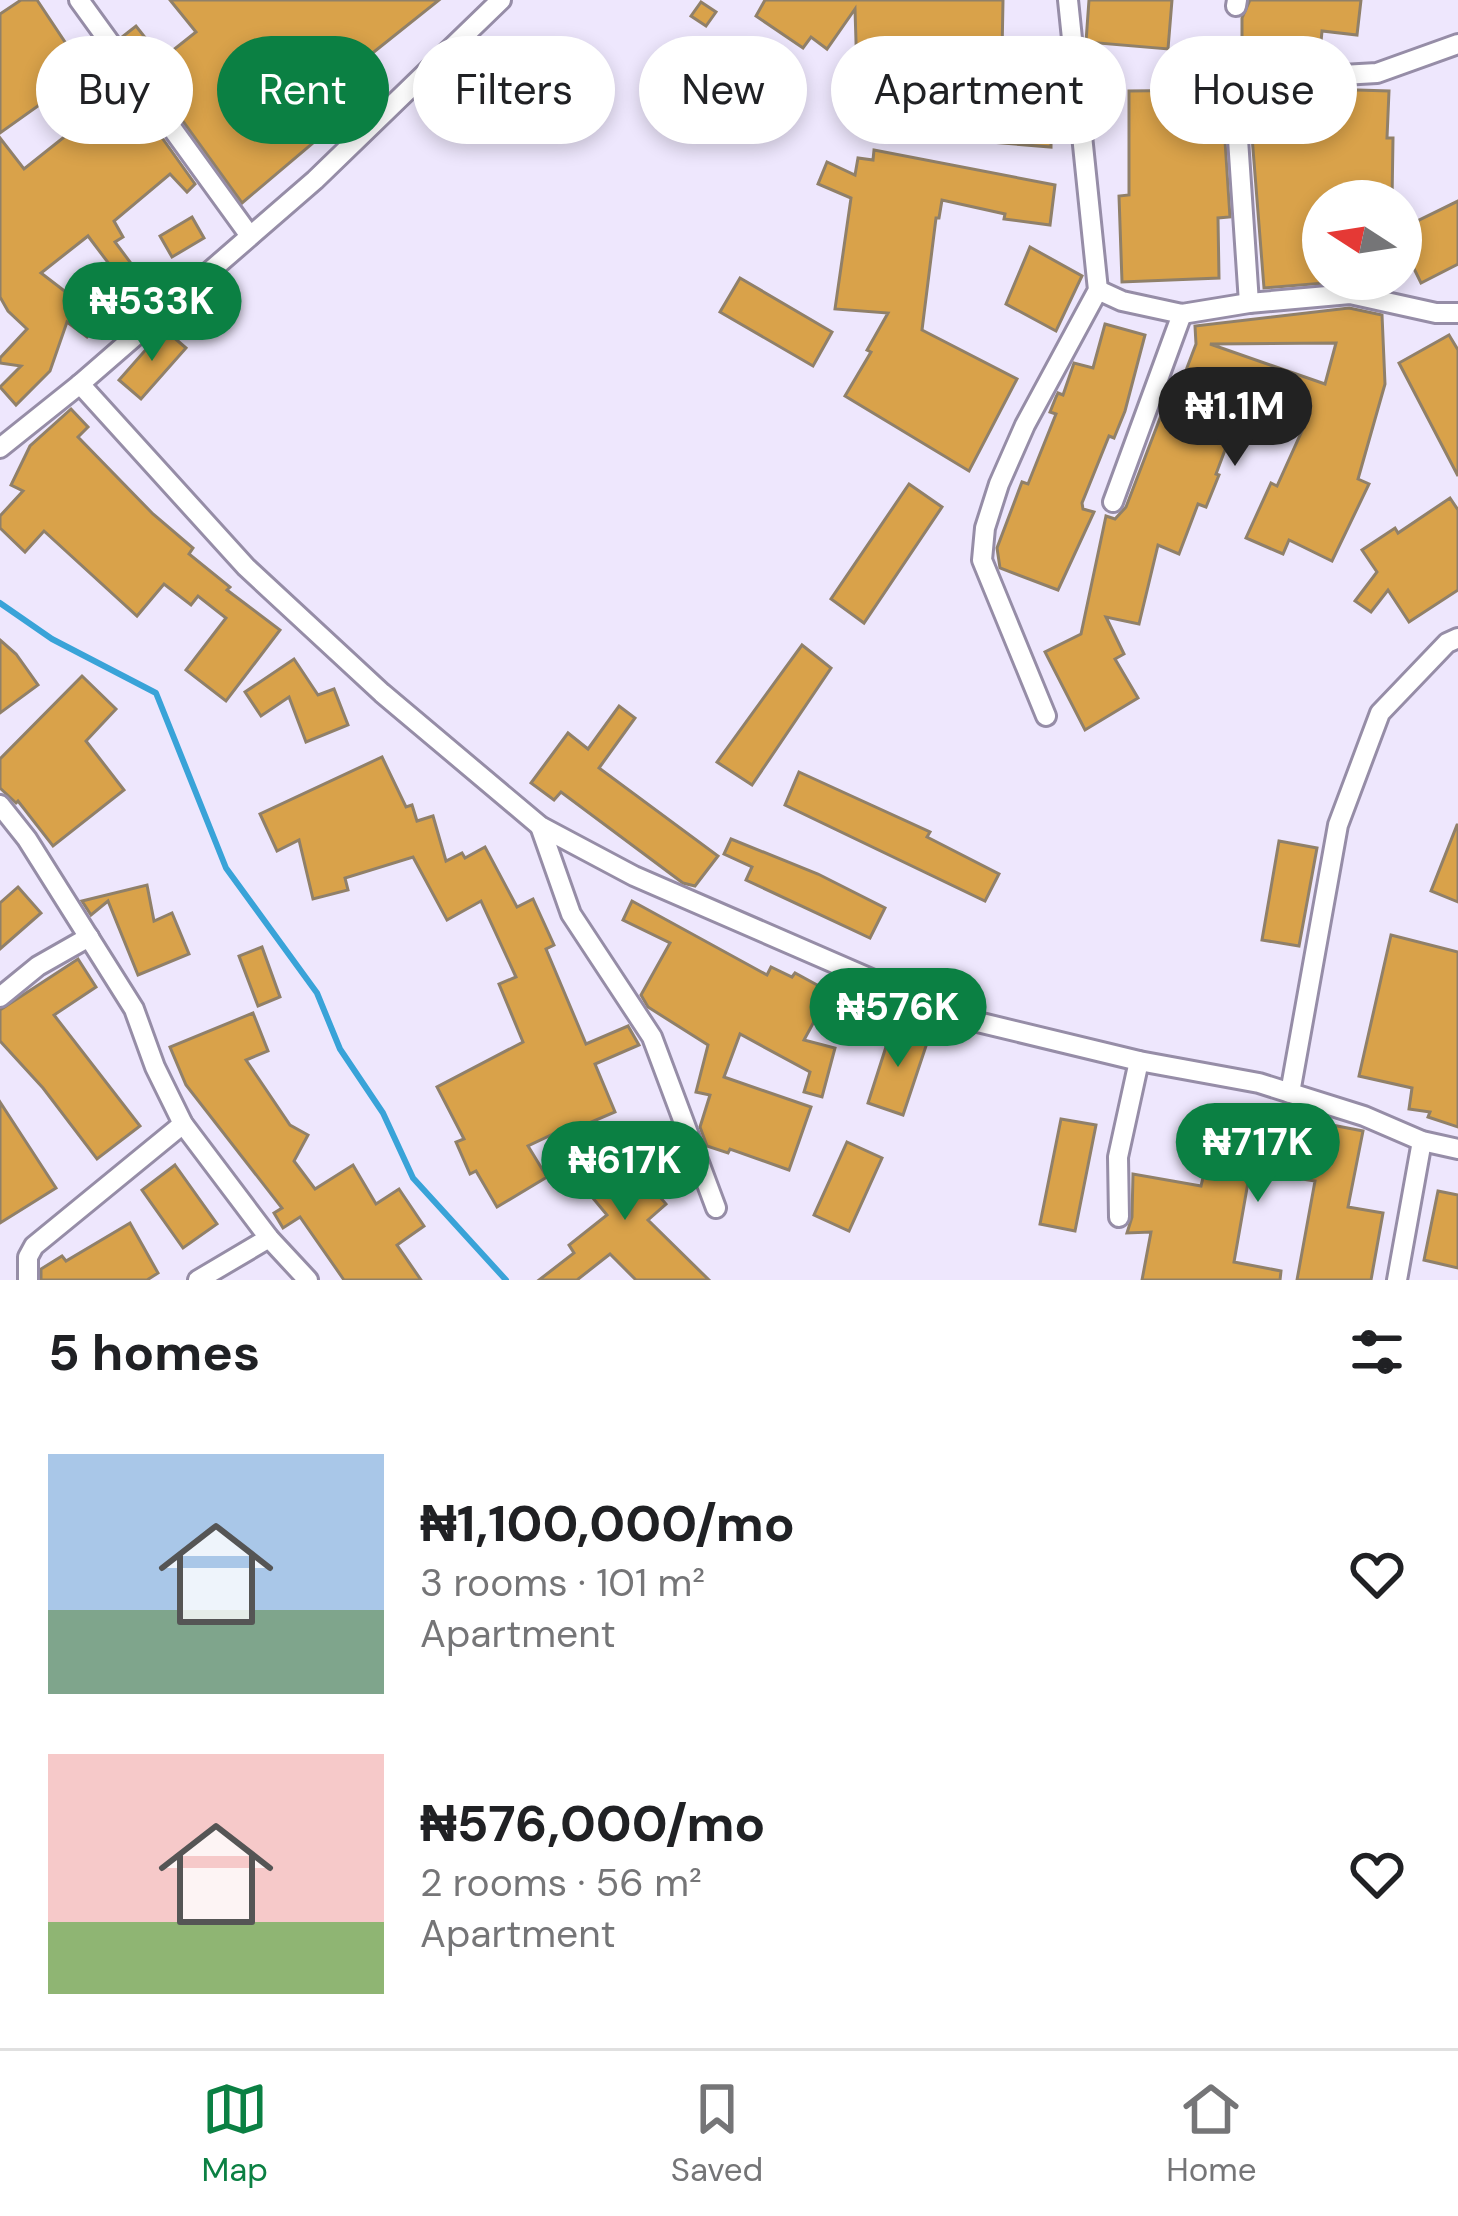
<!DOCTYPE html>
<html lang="en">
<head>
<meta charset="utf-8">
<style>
  body { margin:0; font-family:"DM Sans",sans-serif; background:#f6f6f6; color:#202124; height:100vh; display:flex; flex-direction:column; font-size:45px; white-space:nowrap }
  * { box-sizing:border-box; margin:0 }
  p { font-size:39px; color:#757577 }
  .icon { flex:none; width:66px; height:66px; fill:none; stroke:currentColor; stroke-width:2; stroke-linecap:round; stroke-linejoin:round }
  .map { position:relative; height:1280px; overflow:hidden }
  .side { display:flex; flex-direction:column; background:#fff; flex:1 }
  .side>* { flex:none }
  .guide { position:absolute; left:36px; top:36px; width:1386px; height:108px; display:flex; gap:24px }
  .needle { width:78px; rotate:282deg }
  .tools { position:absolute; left:1302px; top:180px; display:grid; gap:24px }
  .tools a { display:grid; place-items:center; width:120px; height:120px; border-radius:50%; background:#fff; box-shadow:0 6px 18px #0003; font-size:60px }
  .price { position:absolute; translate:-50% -102px; padding:0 27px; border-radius:42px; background:#0b8043; color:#fff; font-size:39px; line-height:78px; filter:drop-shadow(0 3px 6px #0008) }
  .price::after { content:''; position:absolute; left:50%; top:72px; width:36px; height:27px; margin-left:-18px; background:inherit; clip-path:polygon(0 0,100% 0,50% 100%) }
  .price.active { background:#222; color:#fff }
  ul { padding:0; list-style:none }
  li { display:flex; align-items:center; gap:36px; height:300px; padding:0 48px }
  li span { display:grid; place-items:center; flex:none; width:336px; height:240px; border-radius:0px; color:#555 }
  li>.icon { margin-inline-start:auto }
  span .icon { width:144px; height:144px; fill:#fffc; stroke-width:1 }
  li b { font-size:51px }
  h2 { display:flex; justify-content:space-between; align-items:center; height:144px; padding:0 48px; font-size:51px }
  .chip { padding:0 42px; border-radius:54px; background:#fff; box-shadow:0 6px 18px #0003; font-size:42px; line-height:108px }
  .chip.active { background:#0b8043; color:#fff }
  .dock { display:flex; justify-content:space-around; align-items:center; height:168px; border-top:3px solid #e0e0e0; background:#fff; font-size:33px; color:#757577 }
  .dock a { display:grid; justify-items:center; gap:6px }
  .dock .active { color:#0b8043 }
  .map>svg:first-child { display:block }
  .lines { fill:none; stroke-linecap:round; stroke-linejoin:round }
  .stream { stroke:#39a3d8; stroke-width:6 }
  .building { fill:#d9a24a; stroke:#908069; stroke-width:3; fill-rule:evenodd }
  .street-casing { stroke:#968da7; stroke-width:24 }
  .street { stroke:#fff; stroke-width:18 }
</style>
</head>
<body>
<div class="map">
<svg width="1458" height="1280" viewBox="0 0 1458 1280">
  <rect width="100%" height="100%" fill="#eee7fd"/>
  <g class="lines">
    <polyline class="stream" points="0,603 52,639 156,693 226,868 317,993 340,1049 383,1113 413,1178 506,1280"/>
  </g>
  <g class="building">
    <polygon points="21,0 37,0 85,72 116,105 130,93 195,184 187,192 170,174 114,221 123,237 115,242 142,278 128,289 88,236 41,273 101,319 87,337 67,322 50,371 16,405 0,387 21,366 0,363 0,358 27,329 8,311 0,297 0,138 24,169 68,134 42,103 0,133 0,14"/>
    <polygon points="170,0 439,0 365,59 379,77 353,97 359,104 242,203 122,37 136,26 162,59 196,32"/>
    <polygon points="765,0 1003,0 1002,54 1051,54 1051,147 877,133 880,109 918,114 912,72 857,74 855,9 827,49 811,37 803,48 756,16"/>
    <polygon points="1089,0 1172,0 1168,49 1086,42"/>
    <polygon points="1250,0 1361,0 1357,35 1322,31 1319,63 1293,64 1293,53 1242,53 1242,18"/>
    <polygon points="701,2 716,12 706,26 691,16"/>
    <polygon points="1325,89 1389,91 1387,138 1393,138 1392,201 1323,201 1323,279 1381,279 1381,287 1349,281 1264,288 1250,111 1281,96 1293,95 1293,91"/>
    <polygon points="1215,90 1215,101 1225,100 1223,110 1230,217 1218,218 1219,278 1122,282 1119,196 1129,195 1129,91"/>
    <polygon points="874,150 1055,185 1050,225 1004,219 1005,214 942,200 939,218 936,218 922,330 1017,379 969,471 845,396 871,352 867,350 888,313 835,309 851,198 818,184 827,162 855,175 858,158 873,160"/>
    <polygon points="1458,201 1458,264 1421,283 1401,242 1401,229"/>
    <polygon points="192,217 204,238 172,257 160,236"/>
    <polygon points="1030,247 1082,276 1056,331 1006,304"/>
    <polygon points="740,278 832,332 813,366 720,312"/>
    <path d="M1349,308L1382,315L1385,384L1358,479L1369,484L1332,561L1289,540L1283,554L1246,538L1271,483L1277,486L1305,424L1243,402L1216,474L1219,475L1206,507L1198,504L1179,554L1158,545L1139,624L1106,617L1124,654L1115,659L1138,698L1085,730L1045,652L1081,634L1106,516L1115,519L1126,507L1170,392L1177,394L1196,344L1195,326ZM1336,343L1325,384L1210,344Z"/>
    <polygon points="1105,324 1145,335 1125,411 1114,438 1109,436 1082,503 1083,509 1094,512 1058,590 1000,568 997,548 1022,482 1028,484 1056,414 1050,412 1056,397 1058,393 1063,395 1074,363 1093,368"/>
    <polygon points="164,329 186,348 141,399 119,380"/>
    <polygon points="1449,335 1458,350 1458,476 1399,363"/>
    <polygon points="71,409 88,427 78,437 153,514 193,548 189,554 230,587 227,590 280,630 226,701 186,670 226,618 198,596 191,605 164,584 137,616 44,531 25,552 0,528 0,516 23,491 11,485 30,446"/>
    <polygon points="909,484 942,507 864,623 831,599"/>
    <polygon points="1450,498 1458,510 1458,590 1409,622 1388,590 1371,612 1355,601 1377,572 1362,550 1395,528 1398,533"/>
    <polygon points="0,640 16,654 38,685 0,713"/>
    <polygon points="802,645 831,668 752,785 717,762"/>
    <polygon points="294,659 318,695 334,689 348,725 306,742 289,697 261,716 245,692"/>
    <polygon points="82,676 116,709 86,741 124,790 53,846 18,801 16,803 0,788 0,759"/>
    <polygon points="619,706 635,718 599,768 718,856 695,886 683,883 561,792 554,800 531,783 568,733 588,749"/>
    <polygon points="382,757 406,807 412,805 417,821 433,816 446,861 462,853 465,858 485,847 517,907 533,899 554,945 546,949 586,1044 628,1026 639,1045 595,1064 615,1112 568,1132 566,1128 528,1146 547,1177 497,1207 476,1171 470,1174 456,1142 464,1139 437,1087 523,1042 499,984 516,977 481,901 447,920 413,857 345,878 348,890 313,899 299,840 277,851 260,814"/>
    <polygon points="799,772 930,832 927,837 999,874 985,901 785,805"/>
    <polygon points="1457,825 1458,825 1458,902 1431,891"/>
    <polygon points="731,839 818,874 885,908 870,938 746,880 752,867 724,854"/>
    <polygon points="1279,841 1317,848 1299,946 1262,940"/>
    <polygon points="147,885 154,921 172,913 189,954 138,975 108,901 91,915 82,901"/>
    <polygon points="18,887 41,913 0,949 0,903"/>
    <polygon points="632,901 767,975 771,967 792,977 795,973 830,992 804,1040 835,1048 822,1097 804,1092 810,1072 740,1034 724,1077 811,1107 789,1170 730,1149 728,1153 707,1146 700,1127 710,1095 696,1092 708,1045 648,1007 641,995 670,943 623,920"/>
    <polygon points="1391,935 1458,952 1458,1127 1428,1117 1430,1112 1409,1109 1412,1088 1359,1076"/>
    <polygon points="262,947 280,997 258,1006 239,956"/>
    <polygon points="78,959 96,987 54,1015 140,1126 97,1159 43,1088 0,1041 0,1010"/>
    <polygon points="253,1013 268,1051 246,1060 290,1125 308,1135 294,1161 315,1189 353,1165 376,1204 399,1189 424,1226 397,1245 421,1280 344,1280 300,1217 283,1228 274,1213 282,1208 186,1085 170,1047"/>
    <polygon points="893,1025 929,1037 903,1115 868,1103"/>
    <polygon points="0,1102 56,1188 0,1223"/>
    <polygon points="1218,1113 1272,1126 1275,1114 1363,1131 1348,1207 1383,1213 1371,1280 1297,1280 1315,1181 1250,1171 1234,1262 1281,1271 1280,1280 1142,1280 1151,1232 1127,1233 1132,1217 1133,1174 1201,1186"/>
    <polygon points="1061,1119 1096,1125 1075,1231 1040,1224"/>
    <polygon points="628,1133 649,1157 636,1169 666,1204 648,1220 709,1280 636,1280 610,1254 577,1280 539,1280 574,1253 569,1245 607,1215 577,1179"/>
    <polygon points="847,1142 882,1158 849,1231 814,1215"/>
    <polygon points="175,1165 217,1224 183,1248 142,1190"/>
    <polygon points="1438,1191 1458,1195 1458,1268 1424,1260"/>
    <polygon points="130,1223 158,1273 147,1280 41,1280 41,1269 62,1256 66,1261"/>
  </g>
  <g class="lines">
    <defs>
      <g id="street">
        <polyline points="79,0 250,236"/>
        <polyline points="1236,6 1237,0"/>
        <polyline points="1098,290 1122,301 1182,314 1249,303 1350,294 1436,313 1458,313"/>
        <polyline points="1249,303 1236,109 1241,97 1290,78 1377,73 1458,44"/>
        <polyline points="80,384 246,567 382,693 540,826 634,876 961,1018 1139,1061 1259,1083 1364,1116 1422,1141 1458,1149"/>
        <polyline points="0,448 80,384 315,180 501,0"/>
        <polyline points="1113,502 1182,314"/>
        <polyline points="1046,716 982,560 985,528 999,484 1025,425 1098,290 1068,0"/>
        <polyline points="0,805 27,839 134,1009 155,1067 183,1124 269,1238 308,1280"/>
        <polyline points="540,826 571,914 652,1037 716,1208"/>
        <polyline points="0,997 38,966 89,937"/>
        <polyline points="1290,1093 1338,825 1380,713 1447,643 1458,638"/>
        <polyline points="1119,1217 1118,1157 1139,1061"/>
        <polyline points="28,1280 28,1257 34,1246 183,1124"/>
        <polyline points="198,1280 269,1238"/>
        <polyline points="1397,1280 1422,1141"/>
      </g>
    </defs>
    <use href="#street" class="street-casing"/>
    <use href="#street" class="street"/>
  </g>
</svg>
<div class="tools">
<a><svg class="needle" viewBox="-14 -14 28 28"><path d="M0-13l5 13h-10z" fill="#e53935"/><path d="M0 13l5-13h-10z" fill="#757577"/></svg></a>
</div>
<b class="price" style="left:152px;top:364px">₦533K</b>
<b class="price active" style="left:1235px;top:469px">₦1.1M</b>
<b class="price" style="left:898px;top:1070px">₦576K</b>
<b class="price" style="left:1258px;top:1205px">₦717K</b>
<b class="price" style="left:625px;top:1223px">₦617K</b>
<div class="guide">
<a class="chip">Buy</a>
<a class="chip active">Rent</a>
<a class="chip">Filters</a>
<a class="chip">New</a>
<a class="chip">Apartment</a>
<a class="chip">House</a>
</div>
</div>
<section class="side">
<h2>5 homes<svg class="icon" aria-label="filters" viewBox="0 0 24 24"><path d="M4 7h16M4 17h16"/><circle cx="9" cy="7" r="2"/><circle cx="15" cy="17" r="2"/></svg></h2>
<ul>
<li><span style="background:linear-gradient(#a9c7e8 65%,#7fa58c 0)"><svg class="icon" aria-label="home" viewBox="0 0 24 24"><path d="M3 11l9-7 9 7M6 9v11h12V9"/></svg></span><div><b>₦1,100,000/mo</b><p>3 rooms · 101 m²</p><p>Apartment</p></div><svg class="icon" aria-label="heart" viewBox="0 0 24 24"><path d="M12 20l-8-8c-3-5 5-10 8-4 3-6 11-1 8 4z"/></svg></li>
<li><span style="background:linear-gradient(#f6c9c9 70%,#8fb573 0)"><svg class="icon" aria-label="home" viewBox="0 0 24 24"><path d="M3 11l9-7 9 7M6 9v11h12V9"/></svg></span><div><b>₦576,000/mo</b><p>2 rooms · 56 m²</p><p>Apartment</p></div><svg class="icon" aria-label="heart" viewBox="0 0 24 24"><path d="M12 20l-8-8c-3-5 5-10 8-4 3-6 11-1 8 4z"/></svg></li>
</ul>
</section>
<nav class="dock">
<a class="active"><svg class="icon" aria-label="map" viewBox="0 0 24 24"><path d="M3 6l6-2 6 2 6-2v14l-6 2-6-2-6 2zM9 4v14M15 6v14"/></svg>Map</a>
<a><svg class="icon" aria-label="saved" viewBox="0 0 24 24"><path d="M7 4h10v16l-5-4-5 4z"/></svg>Saved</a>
<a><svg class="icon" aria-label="home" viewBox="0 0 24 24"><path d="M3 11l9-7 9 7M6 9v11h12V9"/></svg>Home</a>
</nav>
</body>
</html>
